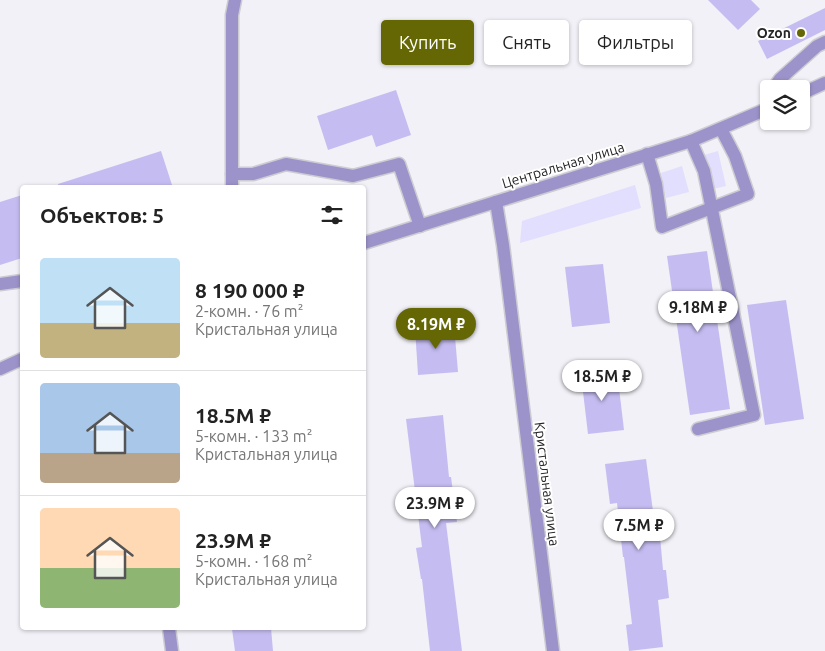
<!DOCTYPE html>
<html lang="ru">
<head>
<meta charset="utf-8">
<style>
  body { margin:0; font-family:Ubuntu,sans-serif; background:#f6f6f6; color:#222; height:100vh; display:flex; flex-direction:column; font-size:19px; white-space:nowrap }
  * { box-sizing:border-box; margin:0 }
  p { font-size:16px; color:#767676 }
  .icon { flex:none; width:28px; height:28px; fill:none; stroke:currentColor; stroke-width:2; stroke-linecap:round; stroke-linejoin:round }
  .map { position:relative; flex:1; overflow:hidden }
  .drawer { position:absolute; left:20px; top:185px; width:346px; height:445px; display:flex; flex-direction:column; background:#fff; border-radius:5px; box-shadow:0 1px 4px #0004 }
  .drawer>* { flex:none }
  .guide { position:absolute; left:381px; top:20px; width:369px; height:45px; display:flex; gap:10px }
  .tools { position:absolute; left:760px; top:80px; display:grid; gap:10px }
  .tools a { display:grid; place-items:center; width:50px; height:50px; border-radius:5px; background:#fff; box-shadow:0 1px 4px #0004; font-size:25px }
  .price { position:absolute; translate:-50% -42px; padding:0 11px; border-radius:18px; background:#fff; color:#222; font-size:16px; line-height:32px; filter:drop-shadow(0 1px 2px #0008) }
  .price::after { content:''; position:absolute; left:50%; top:30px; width:15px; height:11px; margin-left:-8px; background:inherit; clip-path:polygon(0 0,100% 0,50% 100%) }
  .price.selected { background:#646704; color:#fff }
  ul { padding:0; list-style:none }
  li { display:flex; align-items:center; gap:15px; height:125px; padding:0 20px }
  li+li { border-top:1px solid #e0e0e0 }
  li span { display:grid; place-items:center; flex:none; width:140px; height:100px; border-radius:5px; color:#555 }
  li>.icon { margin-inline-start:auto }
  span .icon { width:60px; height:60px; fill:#fffc; stroke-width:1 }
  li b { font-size:21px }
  h2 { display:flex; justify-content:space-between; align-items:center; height:60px; padding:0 20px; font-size:21px }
  .tag { padding:0 18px; border-radius:5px; background:#fff; box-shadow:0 1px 4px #0004; font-size:18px; line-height:45px }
  .tag.selected { background:#646704; color:#fff }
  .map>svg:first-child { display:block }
  .green { fill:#e2defe }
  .building { fill:#c5bdf1 }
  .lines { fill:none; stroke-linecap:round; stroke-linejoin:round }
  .service-casing { stroke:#ccccd2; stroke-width:15 }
  .minor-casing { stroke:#ccccd2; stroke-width:15 }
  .service { stroke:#9d93cb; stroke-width:12 }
  .minor { stroke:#9d93cb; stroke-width:12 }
  .poi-dot { fill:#646704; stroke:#fff; stroke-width:2 }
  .labels { text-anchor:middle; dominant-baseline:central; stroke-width:4; stroke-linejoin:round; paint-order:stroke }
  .poi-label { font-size:14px; font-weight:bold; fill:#262628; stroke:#fff; text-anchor:end }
  .street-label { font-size:14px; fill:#262628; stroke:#fff }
</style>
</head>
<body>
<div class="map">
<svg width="825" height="651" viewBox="0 0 825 651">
  <rect width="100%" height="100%" fill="#f1f1f7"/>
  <g class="green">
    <polygon points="718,151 726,186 713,189 711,174 704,155"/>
    <polygon points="682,166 689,192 666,198 661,173"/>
    <polygon points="635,185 641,208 520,243 522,221"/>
  </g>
  <g class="building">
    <polygon points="708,0 751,0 760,9 738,30"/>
    <polygon points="825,8 825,30 767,59 758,41"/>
    <polygon points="396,90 411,135 376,147 372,135 328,150 317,116"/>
    <polygon points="161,151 173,188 59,188 58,184"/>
    <polygon points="22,195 22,258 0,265 0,202"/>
    <polygon points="707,251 730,409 690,415 667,256"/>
    <polygon points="603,264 610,323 572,327 565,267"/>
    <polygon points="786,300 804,419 765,425 747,305"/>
    <polygon points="454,325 458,372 418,375 415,328"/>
    <polygon points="617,371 624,430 588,434 581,375"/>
    <polygon points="443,415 449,477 451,477 457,522 446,523 462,651 430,651 422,579 421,579 416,548 422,547 406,419"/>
    <polygon points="646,459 655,526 659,525 663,570 666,570 669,598 658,600 663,647 629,651 626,625 632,624 624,557 623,557 617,503 610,504 605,464"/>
    <polygon points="248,628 271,628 273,651 235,651 232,629"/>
  </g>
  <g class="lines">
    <defs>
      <g id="service">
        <polyline points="773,89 780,79 817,46 825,42"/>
        <polyline points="691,141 704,171 754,415 698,429"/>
        <polyline points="647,154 656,184 662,227 748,194 735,156 721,129"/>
        <polyline points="232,174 253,174 286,164 353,176 399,164 420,226"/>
        <polyline points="0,284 22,281"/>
      </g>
      <g id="minor">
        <polyline points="801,94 825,83"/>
        <polyline points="232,188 232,15 235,0"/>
        <polyline points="496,202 503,245 553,651"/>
        <polyline points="364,243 691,141 769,108"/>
        <polyline points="0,369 22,359"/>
        <polyline points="169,628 172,651"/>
      </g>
    </defs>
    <use href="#service" class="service-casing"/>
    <use href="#minor" class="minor-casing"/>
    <use href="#service" class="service"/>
    <use href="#minor" class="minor"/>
  </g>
  <circle class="poi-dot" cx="801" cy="33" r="5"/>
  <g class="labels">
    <g class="poi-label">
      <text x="791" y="33">Ozon</text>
    </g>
    <g class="street-label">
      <text transform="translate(563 165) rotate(-17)">Центральная улица</text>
      <text transform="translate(547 484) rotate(83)">Кристальная улица</text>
    </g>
  </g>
</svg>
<div class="tools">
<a><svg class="icon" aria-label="layers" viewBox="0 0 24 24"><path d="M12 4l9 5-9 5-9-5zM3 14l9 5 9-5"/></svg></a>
</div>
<b class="price" style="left:698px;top:333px">9.18M ₽</b>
<b class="price selected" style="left:436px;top:350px">8.19M ₽</b>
<b class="price" style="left:602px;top:402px">18.5M ₽</b>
<b class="price" style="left:435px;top:529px">23.9M ₽</b>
<b class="price" style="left:639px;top:551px">7.5M ₽</b>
<div class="guide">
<a class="tag selected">Купить</a>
<a class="tag">Снять</a>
<a class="tag">Фильтры</a>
</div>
<section class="drawer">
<h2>Объектов: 5<svg class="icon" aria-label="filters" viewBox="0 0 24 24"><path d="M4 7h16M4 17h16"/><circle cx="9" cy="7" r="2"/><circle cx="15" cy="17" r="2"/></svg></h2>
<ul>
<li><span style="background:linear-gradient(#bfe0f5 65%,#c2b280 0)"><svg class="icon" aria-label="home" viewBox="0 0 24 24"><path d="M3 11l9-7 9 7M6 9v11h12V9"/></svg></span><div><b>8 190 000 ₽</b><p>2-комн. · 76 m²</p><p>Кристальная улица</p></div></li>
<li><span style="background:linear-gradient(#a9c7e8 70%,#b9a48a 0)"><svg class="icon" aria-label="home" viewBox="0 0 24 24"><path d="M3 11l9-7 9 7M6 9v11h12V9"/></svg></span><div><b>18.5M ₽</b><p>5-комн. · 133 m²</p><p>Кристальная улица</p></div></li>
<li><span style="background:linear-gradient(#ffd9b3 60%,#8fb573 0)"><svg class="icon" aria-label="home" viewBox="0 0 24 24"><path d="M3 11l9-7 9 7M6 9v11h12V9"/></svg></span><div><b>23.9M ₽</b><p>5-комн. · 168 m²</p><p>Кристальная улица</p></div></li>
</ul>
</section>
</div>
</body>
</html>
